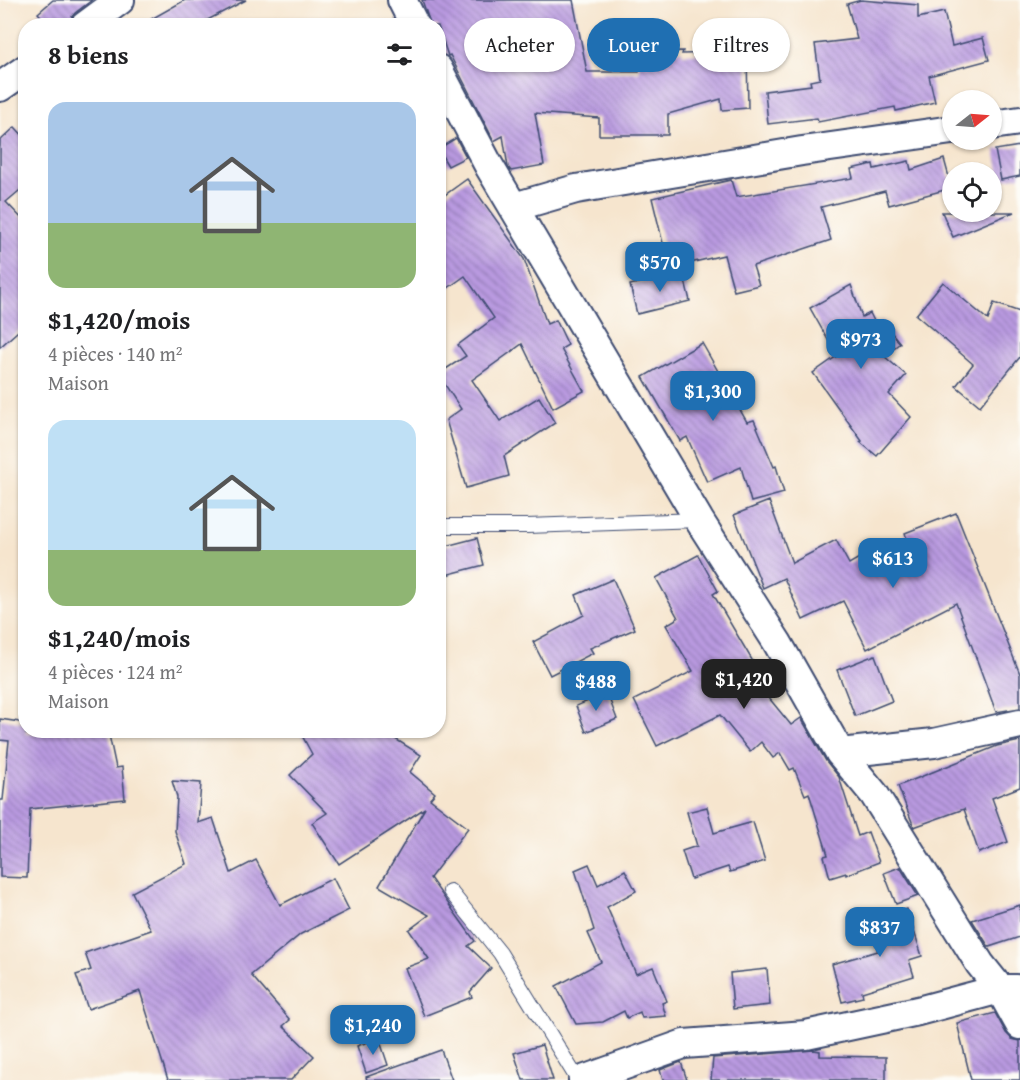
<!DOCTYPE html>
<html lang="fr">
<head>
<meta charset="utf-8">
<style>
  body { margin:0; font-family:"Gentium Book Plus",serif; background:#f6f6f6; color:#202124; height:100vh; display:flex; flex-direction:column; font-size:22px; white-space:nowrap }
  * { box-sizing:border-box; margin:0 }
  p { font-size:20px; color:#757577 }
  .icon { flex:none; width:33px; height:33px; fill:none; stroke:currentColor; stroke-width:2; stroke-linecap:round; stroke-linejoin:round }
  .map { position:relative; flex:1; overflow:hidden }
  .details { position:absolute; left:18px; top:18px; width:428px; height:720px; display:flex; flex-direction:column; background:#fff; border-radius:24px; box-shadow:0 2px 4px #0004 }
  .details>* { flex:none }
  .hud { position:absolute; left:464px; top:18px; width:466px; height:54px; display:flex; gap:12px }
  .needle { width:39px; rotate:73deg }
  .tools { position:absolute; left:942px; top:90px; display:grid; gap:12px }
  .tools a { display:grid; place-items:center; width:60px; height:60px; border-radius:50%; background:#fff; box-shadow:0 2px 4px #0004; font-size:30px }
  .price { position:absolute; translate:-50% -51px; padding:0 14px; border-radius:12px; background:#1f6fb2; color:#fff; font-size:20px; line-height:39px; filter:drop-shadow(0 2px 3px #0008) }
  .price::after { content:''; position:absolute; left:50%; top:36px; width:18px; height:14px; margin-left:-9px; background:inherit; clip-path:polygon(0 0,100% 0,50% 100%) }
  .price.active { background:#222; color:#fff }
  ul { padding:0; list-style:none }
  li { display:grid; align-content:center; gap:12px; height:318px; padding:0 30px }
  li span { display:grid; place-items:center; height:186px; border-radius:18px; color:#555 }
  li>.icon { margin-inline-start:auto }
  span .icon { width:108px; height:108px; fill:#fffc; stroke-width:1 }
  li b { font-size:26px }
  h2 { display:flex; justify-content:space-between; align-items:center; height:72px; padding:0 30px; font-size:26px }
  .chip { padding:0 21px; border-radius:27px; background:#fff; box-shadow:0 2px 4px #0004; font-size:21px; line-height:54px }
  .chip.active { background:#1f6fb2; color:#fff }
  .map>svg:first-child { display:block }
  .building { fill:url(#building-back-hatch) }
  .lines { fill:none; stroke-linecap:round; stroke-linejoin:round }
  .service-casing { stroke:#3c4a6f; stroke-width:16 }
  .minor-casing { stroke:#3c4a6f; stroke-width:32 }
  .service { stroke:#fff; stroke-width:14 }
  .minor { stroke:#fff; stroke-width:28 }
</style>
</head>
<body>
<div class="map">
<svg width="1020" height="1080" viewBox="0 0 1020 1080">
  <defs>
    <pattern id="building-back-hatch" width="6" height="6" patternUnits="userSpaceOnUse" patternTransform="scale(1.5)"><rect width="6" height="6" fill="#b99ae0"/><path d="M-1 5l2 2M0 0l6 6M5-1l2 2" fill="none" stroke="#967eb9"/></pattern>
  </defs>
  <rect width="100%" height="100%" fill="#fdfcf7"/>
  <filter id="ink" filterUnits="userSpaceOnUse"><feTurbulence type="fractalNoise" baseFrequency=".0167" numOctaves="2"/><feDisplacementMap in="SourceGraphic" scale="12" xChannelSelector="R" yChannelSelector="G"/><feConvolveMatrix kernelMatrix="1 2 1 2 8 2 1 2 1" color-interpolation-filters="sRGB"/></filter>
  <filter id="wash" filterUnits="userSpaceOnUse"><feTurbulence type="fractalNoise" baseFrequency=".008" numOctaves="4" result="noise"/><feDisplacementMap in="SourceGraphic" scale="24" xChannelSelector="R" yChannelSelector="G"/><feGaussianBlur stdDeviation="1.35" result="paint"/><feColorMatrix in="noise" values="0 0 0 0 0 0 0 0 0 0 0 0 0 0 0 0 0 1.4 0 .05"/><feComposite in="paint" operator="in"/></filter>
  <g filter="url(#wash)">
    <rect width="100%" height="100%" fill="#f6e5ce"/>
    <g id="blocks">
      <g class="building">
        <polygon points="53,0 92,0 75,13 70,19 69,26 50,26 38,13"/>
        <polygon points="185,0 246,0 196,26 139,26"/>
        <polygon points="422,0 573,0 587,72 639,72 639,52 683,51 682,54 747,52 748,108 722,110 721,99 668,114 668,135 599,135 599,118 535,113 544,165 511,171 508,167 503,136 494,141 450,55 448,56 438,26 431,26"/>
        <polygon points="861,0 918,5 918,18 944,12 952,46 983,38 989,60 929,76 935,102 896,111 895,107 818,122 817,118 768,124 765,91 811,85 810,81 820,79 815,44 857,39 847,4"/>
        <polygon points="15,127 26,139 26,185 6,202 26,223 26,324 0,347 0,141"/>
        <polygon points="456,138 466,157 448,166 438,149"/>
        <polygon points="1020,146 1020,176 1001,180 995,150"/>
        <polygon points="944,159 952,188 889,205 885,191 821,207 831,240 753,266 759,285 734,291 724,255 669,268 652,198 731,180 736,197 853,178 851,169 873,164 874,169 909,161 911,170"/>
        <polygon points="467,179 524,259 547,324 556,320 568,345 561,349 584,391 553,408 522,344 472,380 500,421 539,397 555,423 504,456 509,476 466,488 446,420 461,409 438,374 466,356 458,345 494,318 465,276 438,295 438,200"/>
        <polygon points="942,212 1014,212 953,237"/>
        <polygon points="683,272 690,301 637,314 630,285"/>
        <polygon points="943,282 988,320 994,303 1020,312 1020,357 980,406 956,386 973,364 916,315"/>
        <polygon points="851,285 862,317 870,313 876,325 882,321 900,343 884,356 906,375 889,394 911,417 877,456 860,442 862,441 813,373 837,356 810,308"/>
        <polygon points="702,343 747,422 754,420 774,467 776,466 784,493 751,502 741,467 707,482 687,437 680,441 643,377"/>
        <polygon points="769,501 792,563 836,540 849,564 866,554 870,562 910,548 905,533 956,513 1020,674 1020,708 996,712 956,603 867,649 843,601 803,620 784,578 763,588 734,515"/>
        <polygon points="477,538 484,565 438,577 438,548"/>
        <polygon points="698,555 718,591 713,594 755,665 746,670 791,725 801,718 826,761 839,777 858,836 868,832 879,862 846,875 846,873 830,878 824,856 828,855 809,793 805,795 794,768 790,770 780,753 773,758 761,742 750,752 720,715 657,746 634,700 693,671 666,625 678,618 656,578"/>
        <polygon points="613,579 635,629 590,648 593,653 550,675 533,642 584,615 576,595"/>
        <polygon points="875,655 892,701 855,716 837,670"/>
        <polygon points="607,693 617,719 586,732 576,706"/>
        <polygon points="0,719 26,723 26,734 108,730 116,768 122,767 125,799 30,809 27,878 0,877 0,800 3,800 9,741 0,740"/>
        <polygon points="299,730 381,730 421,755 410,772 435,793 430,799 468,828 430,878 475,941 468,946 491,968 470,992 472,997 424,1016 405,968 429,959 409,930 429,915 379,886 425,808 339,864 312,823 327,813 290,775 312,754"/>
        <polygon points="1020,741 1020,787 992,798 1008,842 979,853 964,809 914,827 898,786 997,746"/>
        <polygon points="172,781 201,783 198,823 213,818 231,873 256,860 280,905 333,878 349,910 301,934 251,975 290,1020 283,1026 314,1056 291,1080 168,1080 140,991 88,1009 76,975 91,970 85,953 151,930 132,892 186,864 175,831 177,797"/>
        <polygon points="707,807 714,833 753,822 765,861 730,872 728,867 691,879 682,851 697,846 687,812"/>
        <polygon points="589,864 598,885 625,870 636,891 607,907 636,974 653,967 667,1001 662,1003 666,1016 642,1018 640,1012 627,1018 624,1011 603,1022 576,1024 556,986 601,962 588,933 594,930 575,870"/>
        <polygon points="900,867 918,896 896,904 884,873"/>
        <polygon points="1020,905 1020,937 989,947 972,920"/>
        <polygon points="907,909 922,956 909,960 914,976 862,992 863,997 842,1002 832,964 878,951 868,921"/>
        <polygon points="767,969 770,1005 733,1009 730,973"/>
        <polygon points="995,1013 1006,1033 1012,1039 1020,1041 1020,1080 971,1080 957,1023"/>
        <polygon points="379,1038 388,1065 366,1073 357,1046"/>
        <polygon points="542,1045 553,1080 523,1080 514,1053"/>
        <polygon points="441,1050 452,1080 367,1080 366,1077"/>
        <polygon points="814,1050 820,1051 820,1056 886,1057 886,1080 711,1080 713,1058"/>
        <polygon points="681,1062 687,1080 663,1080 660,1070"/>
      </g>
    </g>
  </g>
  <g filter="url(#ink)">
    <use href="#blocks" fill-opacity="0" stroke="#3c4a6f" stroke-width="1.5"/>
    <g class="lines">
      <defs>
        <g id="service">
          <polyline points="438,526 527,526 699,520"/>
          <polyline points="450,891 500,953 578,1080"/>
        </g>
        <g id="minor">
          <polyline points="402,0 415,26"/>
          <polyline points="85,26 120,0"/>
          <polyline points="438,69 489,166 699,520 777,642 840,753 874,794 980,964 1000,989 1020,1025"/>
          <polyline points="0,87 26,69"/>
          <polyline points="992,125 1020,121"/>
          <polyline points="514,207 576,189 802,151 952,130"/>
          <polyline points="840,753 934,743 1020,724"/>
          <polyline points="583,1080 684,1044 806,1035 918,1011 1000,989 1016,989"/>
        </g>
      </defs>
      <use href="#service" class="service-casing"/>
      <use href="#minor" class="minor-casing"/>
      <use href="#service" class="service"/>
      <use href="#minor" class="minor"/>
    </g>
  </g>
</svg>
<div class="tools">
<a><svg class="needle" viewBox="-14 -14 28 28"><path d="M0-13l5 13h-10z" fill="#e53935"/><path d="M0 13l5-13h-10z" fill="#757577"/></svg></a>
<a><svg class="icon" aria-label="locate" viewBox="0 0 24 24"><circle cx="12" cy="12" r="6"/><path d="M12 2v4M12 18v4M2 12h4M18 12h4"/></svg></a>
</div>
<b class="price" style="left:660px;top:293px">$570</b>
<b class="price" style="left:861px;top:370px">$973</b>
<b class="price" style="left:713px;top:422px">$1,300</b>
<b class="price" style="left:893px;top:589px">$613</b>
<b class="price active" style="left:744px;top:710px">$1,420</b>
<b class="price" style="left:596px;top:712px">$488</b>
<b class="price" style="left:880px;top:958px">$837</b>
<b class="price" style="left:373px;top:1056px">$1,240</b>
<div class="hud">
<a class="chip">Acheter</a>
<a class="chip active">Louer</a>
<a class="chip">Filtres</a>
</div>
<section class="details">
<h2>8 biens<svg class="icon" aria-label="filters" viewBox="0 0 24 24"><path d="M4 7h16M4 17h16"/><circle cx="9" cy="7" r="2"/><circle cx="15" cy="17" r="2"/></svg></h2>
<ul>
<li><span style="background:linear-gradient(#a9c7e8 65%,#8fb573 0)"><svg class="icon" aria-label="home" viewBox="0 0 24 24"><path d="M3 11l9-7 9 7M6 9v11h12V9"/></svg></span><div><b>$1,420/mois</b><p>4 pièces · 140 m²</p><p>Maison</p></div></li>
<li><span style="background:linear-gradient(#bfe0f5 70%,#8fb573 0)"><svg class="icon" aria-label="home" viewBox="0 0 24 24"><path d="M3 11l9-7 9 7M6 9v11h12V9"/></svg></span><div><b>$1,240/mois</b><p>4 pièces · 124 m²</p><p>Maison</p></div></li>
</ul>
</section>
</div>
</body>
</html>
